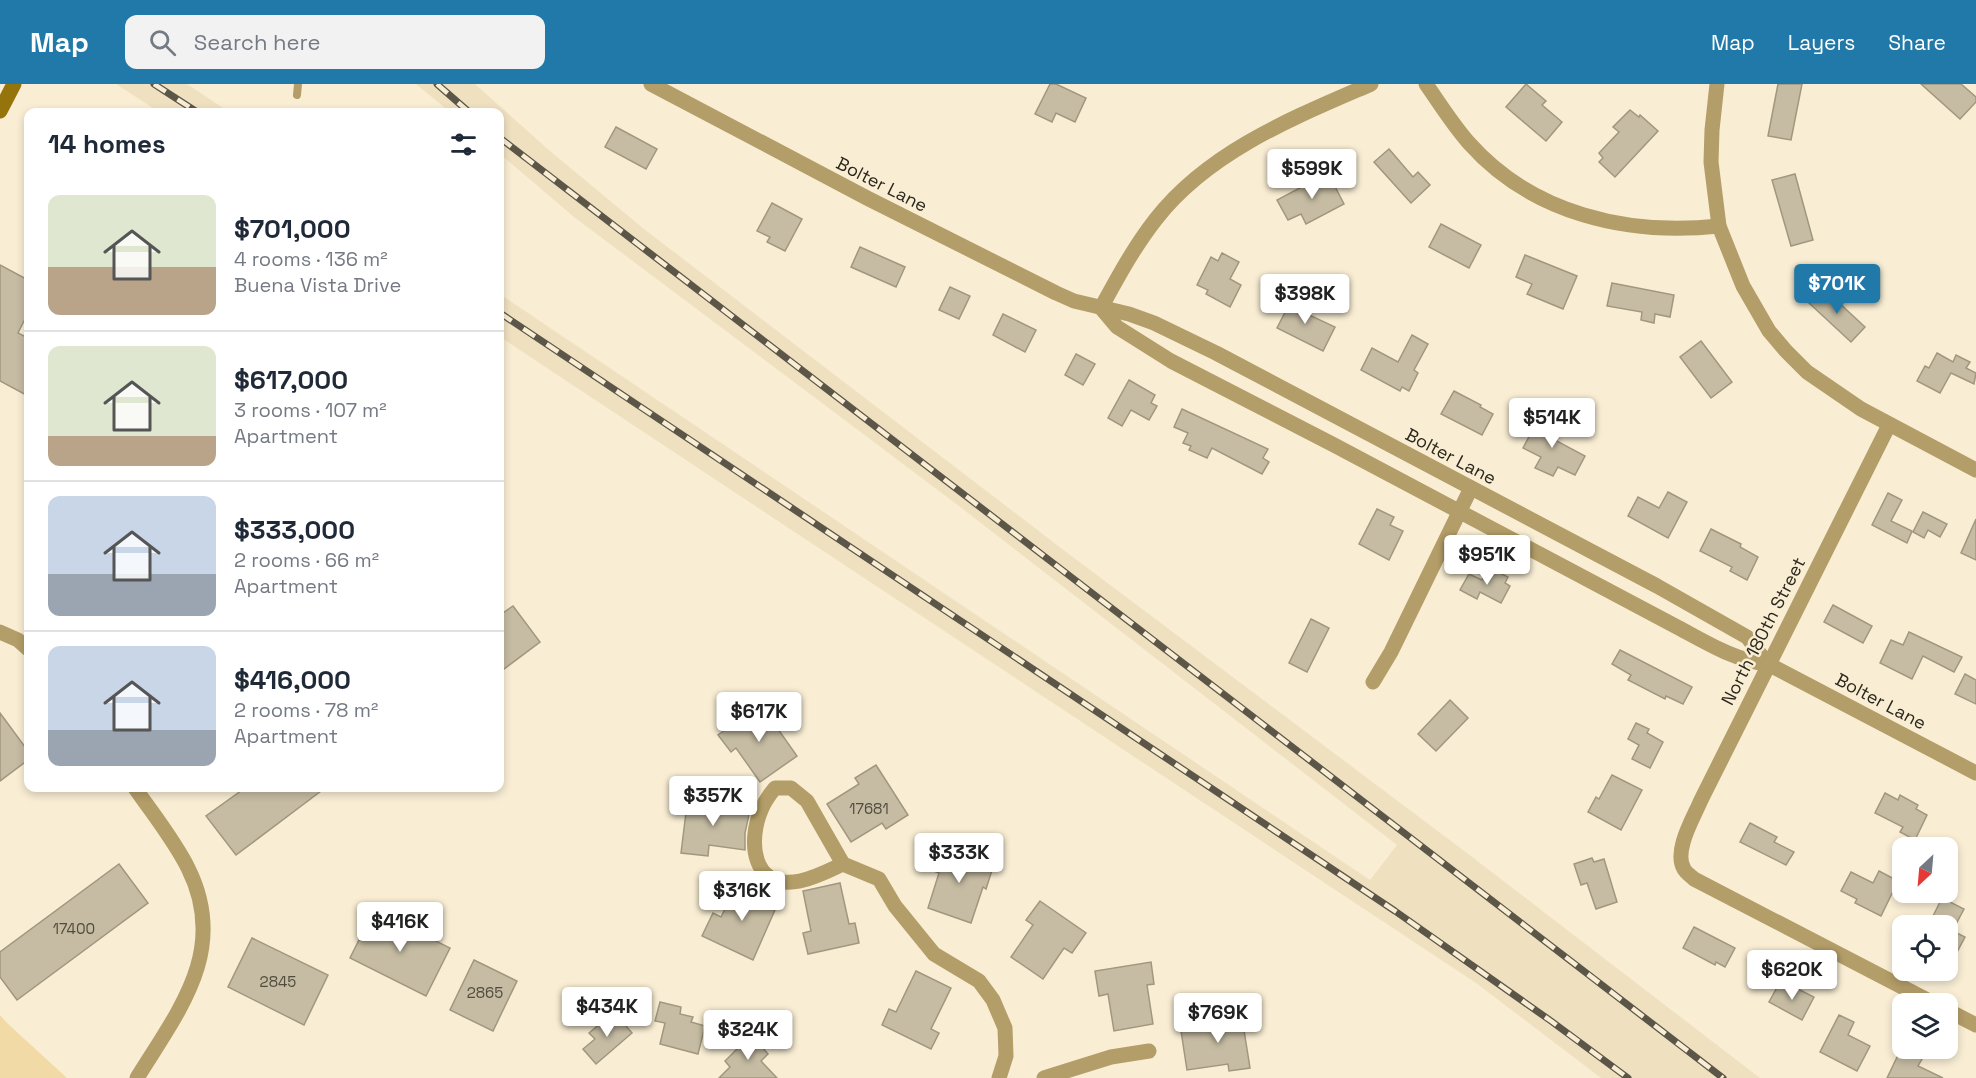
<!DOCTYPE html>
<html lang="en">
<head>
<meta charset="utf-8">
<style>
  body { margin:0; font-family:"Space Grotesk",sans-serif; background:#f2f2f3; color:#1f2937; height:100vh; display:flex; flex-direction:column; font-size:22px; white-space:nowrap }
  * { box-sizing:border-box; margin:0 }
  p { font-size:20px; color:#747a83 }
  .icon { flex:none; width:33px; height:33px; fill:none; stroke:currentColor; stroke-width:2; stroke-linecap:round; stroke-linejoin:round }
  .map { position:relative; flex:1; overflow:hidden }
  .side { position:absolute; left:24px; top:24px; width:480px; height:684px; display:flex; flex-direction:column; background:#fff; border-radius:12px; box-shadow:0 3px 9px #0003 }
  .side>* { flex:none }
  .needle { width:39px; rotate:206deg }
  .controls { position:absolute; left:1892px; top:753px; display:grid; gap:12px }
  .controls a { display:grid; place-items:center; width:66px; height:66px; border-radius:12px; background:#fff; box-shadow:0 3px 9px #0003; font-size:30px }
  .price { position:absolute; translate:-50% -51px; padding:0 14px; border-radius:6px; background:#fff; color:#222; font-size:20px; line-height:39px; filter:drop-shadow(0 2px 3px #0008) }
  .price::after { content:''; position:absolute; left:50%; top:36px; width:18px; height:14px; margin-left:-9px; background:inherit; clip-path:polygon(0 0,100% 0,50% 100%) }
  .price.current { background:#2079a8; color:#fff }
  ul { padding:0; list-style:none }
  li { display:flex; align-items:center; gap:18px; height:150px; padding:0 24px }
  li+li { border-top:2px solid #e0e1e3 }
  li span { display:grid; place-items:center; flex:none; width:168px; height:120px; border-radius:12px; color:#555 }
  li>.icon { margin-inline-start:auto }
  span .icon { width:72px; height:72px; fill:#fffc; stroke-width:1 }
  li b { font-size:26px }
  h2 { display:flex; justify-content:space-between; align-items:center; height:72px; padding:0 24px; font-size:26px }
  header { display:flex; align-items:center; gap:36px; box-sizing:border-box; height:84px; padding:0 30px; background:#2079a8; color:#fff }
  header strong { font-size:28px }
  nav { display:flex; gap:33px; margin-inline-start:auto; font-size:21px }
  .search { width:420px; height:54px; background:#f2f2f3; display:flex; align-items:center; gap:15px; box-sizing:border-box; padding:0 21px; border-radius:12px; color:#747a83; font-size:22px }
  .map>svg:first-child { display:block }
  .built { fill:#efe1c0 }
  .green { fill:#f1daa5 }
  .building { fill:#c6bca3; stroke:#a1977f; stroke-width:1.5 }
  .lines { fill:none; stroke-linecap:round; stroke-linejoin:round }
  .lane { stroke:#b39d68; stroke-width:8 }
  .street { stroke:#b39d68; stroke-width:15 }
  .secondary { stroke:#96740c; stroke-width:15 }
  .rail-casing { stroke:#5b5648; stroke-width:7 }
  .rail { stroke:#f9eed4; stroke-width:4.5; stroke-dasharray:14; stroke-linecap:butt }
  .labels { text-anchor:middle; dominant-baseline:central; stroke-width:5; stroke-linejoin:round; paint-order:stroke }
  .number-label { font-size:15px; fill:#514c3e }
  .street-label { font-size:18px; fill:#2a261c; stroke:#f9eed4 }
</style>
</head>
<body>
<header>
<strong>Map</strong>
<div class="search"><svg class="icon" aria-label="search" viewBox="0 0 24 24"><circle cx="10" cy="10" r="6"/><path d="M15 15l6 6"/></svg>Search here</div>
<nav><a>Map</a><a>Layers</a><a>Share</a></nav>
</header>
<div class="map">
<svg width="1976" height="994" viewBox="0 0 1976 994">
  <rect width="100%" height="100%" fill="#f9eed4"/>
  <g class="built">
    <polygon points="116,0 187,0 229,28 159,28"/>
    <polygon points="416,0 475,0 550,67 644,145 1061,464 1467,769 1760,994 1601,994 1476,899 500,253 500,210 1370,796 1397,761 955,419 574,133 500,70 500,28 450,28"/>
  </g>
  <polygon class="green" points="0,931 7,939 67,994 0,994"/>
  <g class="building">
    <polygon points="1050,0 1056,0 1086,14 1075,38 1056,29 1052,38 1035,30"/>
    <polygon points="1526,0 1546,17 1542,21 1562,38 1546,57 1506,23"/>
    <polygon points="1778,0 1802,0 1791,56 1768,52"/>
    <polygon points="1921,0 1961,0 1976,13 1976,18 1960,35"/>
    <polygon points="1630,26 1639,33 1640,31 1658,47 1615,93 1599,78 1603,74 1599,69 1619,48 1613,43"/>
    <polygon points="616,43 657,65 646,85 605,63"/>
    <polygon points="1389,65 1413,93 1418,88 1430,101 1411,119 1374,78"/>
    <polygon points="1328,89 1344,120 1306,140 1301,130 1288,136 1277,116"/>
    <polygon points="1795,90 1813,156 1791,162 1772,96"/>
    <polygon points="772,119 802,135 785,167 767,158 770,153 757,147"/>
    <polygon points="1441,140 1481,161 1469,184 1429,163"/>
    <polygon points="860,163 905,183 896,203 851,183"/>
    <polygon points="1222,169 1239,178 1230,195 1241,201 1230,223 1206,210 1208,206 1197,201 1211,173 1218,177"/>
    <polygon points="1525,171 1577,192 1563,225 1527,210 1532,200 1516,193"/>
    <polygon points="0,181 28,196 28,229 18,249 28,254 28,312 0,297"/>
    <polygon points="1612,199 1674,211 1670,233 1655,230 1654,239 1641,236 1642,228 1607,222"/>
    <polygon points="950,203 970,212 959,235 939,226"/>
    <polygon points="1823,204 1865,243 1851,258 1809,219"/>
    <polygon points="1294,211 1312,220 1307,230 1335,243 1323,267 1277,244"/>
    <polygon points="1003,230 1036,246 1025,268 993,251"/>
    <polygon points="1412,251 1428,260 1414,286 1418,289 1409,307 1402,303 1400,307 1361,286 1372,264 1398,278"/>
    <polygon points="1701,257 1732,298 1711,314 1680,273"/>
    <polygon points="1937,269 1953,278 1956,271 1970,278 1966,284 1976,289 1974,300 1951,289 1940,309 1917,297 1925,282 1929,284"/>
    <polygon points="1076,270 1095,280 1083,301 1065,291"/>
    <polygon points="1129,296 1155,311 1151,319 1157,322 1149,336 1131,326 1122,342 1108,334"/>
    <polygon points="1454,307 1481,321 1480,323 1493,330 1482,351 1441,330"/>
    <polygon points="1182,325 1268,365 1263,374 1269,378 1262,390 1212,364 1207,374 1189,366 1191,362 1183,359 1188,349 1174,343"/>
    <polygon points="1541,330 1559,339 1551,354 1585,372 1575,391 1558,383 1553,392 1535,384 1541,373 1523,364"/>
    <polygon points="1668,408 1687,418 1668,454 1628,432 1638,413 1659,424"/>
    <polygon points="1888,409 1902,416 1891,437 1912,447 1907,459 1872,441"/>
    <polygon points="1377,425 1394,433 1390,441 1403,447 1389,476 1359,460"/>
    <polygon points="1923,428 1947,440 1940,453 1928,446 1924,454 1913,448"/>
    <polygon points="1976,435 1976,476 1961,469"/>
    <polygon points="1711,445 1741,460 1740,463 1758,473 1747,496 1730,487 1732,483 1700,467"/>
    <polygon points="1488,483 1508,493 1505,499 1510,502 1501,519 1480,508 1477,515 1460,506 1469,490 1482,496"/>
    <polygon points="1833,521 1872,542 1863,559 1824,538"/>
    <polygon points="513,522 540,558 500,588 500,531"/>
    <polygon points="1311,535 1329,544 1307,588 1289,579"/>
    <polygon points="1909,548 1962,573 1954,588 1923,572 1912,595 1880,579 1891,556 1903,561"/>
    <polygon points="1620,566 1692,603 1683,620 1666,612 1665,615 1628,596 1631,591 1612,580"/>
    <polygon points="1965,590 1976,596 1976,620 1955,610"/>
    <polygon points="1450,616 1468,634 1436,667 1418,650"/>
    <polygon points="761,621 797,672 760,698 736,664 731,668 718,651"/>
    <polygon points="0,629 28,667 28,676 0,697"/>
    <polygon points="1636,639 1649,645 1647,649 1663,658 1650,684 1632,675 1639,661 1628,655"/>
    <polygon points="876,681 908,731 886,745 882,739 851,758 827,720 859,700 855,694"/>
    <polygon points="1612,691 1642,706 1621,746 1588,728 1596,713 1599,715"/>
    <polygon points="245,704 325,704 236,771 206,732"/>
    <polygon points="1885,709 1898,716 1900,711 1918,721 1916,725 1927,731 1915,756 1900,748 1903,743 1875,729"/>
    <polygon points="688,712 709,715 708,721 750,726 745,749 745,766 709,761 708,772 681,769"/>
    <polygon points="1750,739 1777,753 1774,758 1794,768 1786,781 1740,758"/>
    <polygon points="939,762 994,780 986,805 983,803 971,839 928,824 939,789 931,786"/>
    <polygon points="1592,774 1594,778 1604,775 1617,818 1596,825 1587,799 1581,801 1574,780"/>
    <polygon points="119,780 148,819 17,916 0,893 0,868"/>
    <polygon points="1879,787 1898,797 1881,832 1855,819 1857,815 1841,807 1851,788 1873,799"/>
    <polygon points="840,799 849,840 855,839 859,859 808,870 803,849 811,847 803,807"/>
    <polygon points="737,800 778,819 753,876 702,852 713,829 721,833"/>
    <polygon points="1942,814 1964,825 1955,842 1928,842"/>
    <polygon points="1040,817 1086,849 1072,869 1064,864 1043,895 1011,873 1033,841 1026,836"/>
    <polygon points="374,826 450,864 426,912 350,874"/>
    <polygon points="1694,843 1735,864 1725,883 1716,878 1715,881 1683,864"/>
    <polygon points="1947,844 1965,853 1956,870 1947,865"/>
    <polygon points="252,854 328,891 304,941 228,903"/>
    <polygon points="474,876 517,897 493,947 450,926"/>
    <polygon points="1151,878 1154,900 1147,901 1153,940 1114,947 1108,910 1099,912 1095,887"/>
    <polygon points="916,887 951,904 931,945 939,949 931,965 882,941 889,925 896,928"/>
    <polygon points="1779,900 1796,909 1798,905 1814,913 1802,936 1769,918"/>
    <polygon points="660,918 681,923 680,930 693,933 691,938 705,942 698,970 660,960 665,939 655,937"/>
    <polygon points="1241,927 1250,984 1229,987 1228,980 1187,986 1181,947 1218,942 1216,931"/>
    <polygon points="614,928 632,949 596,980 583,965 595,955 589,949"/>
    <polygon points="1839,931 1854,938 1848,951 1870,962 1857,987 1820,968"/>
    <polygon points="748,947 768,970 761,977 777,994 719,994 730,983 725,977 739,963 735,959"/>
    <polygon points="1901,965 1922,975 1918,982 1943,994 1887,994"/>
  </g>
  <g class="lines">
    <polyline class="lane" points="297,11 298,0"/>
    <g class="street">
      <polyline points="651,0 867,114 1056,209 1074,217 1129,230 1154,239 1216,269 1657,502 1747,553 1768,580"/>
      <path d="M1426,0C1440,20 1453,41 1469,59C1532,130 1628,152 1719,142"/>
      <polyline points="1717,0 1712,46 1711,78 1719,142 1743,202 1769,247 1786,267 1807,288 1861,325 1976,386"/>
      <path d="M1101,224L1117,243L1171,277L1334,361L1679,544C1707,559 1736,577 1768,580L1976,689"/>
      <path d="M1101,224C1118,193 1134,163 1156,135C1209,67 1295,33 1371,0"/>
      <path d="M1889,341L1701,716C1694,733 1673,767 1684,785C1686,789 1691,792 1694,795L1935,920"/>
      <polyline points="0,548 18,556 28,565"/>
      <polyline points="1373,598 1391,568 1471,404"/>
      <path d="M135,704C153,730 174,756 188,784C229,866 179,926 137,994"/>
      <path d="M843,780C830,786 815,794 800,797C752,807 747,757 762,724C765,717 770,710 775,704H791L807,717L843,780L879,795L895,822L934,870L979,897L993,916L1005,944L1006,972L999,994"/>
      <polyline points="1947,926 1976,941"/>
      <polyline points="1044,994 1111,973 1149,967"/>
    </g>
    <polyline class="secondary" points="0,27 14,0"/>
    <defs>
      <g id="rail">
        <polyline points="154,0 197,28"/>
        <polyline points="437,0 469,28"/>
        <polyline points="500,54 1723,994"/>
        <polyline points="500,229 1395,827 1551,937 1628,994"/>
      </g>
    </defs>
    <use href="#rail" class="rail-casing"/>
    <use href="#rail" class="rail"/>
  </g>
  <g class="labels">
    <g class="number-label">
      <text x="869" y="724">17681</text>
      <text x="74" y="844">17400</text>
      <text x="278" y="897">2845</text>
      <text x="485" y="908">2865</text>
    </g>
    <g class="street-label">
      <text transform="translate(882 100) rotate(27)">Bolter Lane</text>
      <text transform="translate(1451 372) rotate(28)">Bolter Lane</text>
      <text transform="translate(1763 547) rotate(-63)">North 180th Street</text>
      <text transform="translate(1881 617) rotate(28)">Bolter Lane</text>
    </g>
  </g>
</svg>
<div class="controls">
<a><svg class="needle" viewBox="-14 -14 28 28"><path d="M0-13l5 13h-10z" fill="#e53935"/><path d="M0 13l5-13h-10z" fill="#747a83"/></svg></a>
<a><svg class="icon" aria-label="locate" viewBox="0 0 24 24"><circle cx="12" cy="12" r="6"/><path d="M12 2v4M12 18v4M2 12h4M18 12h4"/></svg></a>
<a><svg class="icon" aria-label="layers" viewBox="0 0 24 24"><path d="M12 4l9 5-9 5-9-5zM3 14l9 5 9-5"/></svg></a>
</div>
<b class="price" style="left:1312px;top:116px">$599K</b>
<b class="price current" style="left:1837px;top:231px">$701K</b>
<b class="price" style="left:1305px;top:241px">$398K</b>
<b class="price" style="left:1552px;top:365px">$514K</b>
<b class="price" style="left:1487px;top:502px">$951K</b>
<b class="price" style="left:759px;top:659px">$617K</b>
<b class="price" style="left:713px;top:743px">$357K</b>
<b class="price" style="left:959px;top:800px">$333K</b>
<b class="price" style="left:742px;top:838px">$316K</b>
<b class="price" style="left:400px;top:869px">$416K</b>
<b class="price" style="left:1792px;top:917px">$620K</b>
<b class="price" style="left:607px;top:954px">$434K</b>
<b class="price" style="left:1218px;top:960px">$769K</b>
<b class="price" style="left:748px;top:977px">$324K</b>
<section class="side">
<h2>14 homes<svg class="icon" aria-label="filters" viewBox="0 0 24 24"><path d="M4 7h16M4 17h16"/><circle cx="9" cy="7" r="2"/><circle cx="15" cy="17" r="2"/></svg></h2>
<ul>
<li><span style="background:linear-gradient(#dfe7d0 60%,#b9a48a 0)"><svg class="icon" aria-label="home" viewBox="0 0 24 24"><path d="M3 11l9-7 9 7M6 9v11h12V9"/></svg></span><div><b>$701,000</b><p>4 rooms · 136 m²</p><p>Buena Vista Drive</p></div></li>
<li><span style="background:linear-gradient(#dfe7d0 75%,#b9a48a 0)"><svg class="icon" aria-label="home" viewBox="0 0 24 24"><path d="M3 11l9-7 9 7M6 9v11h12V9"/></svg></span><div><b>$617,000</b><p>3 rooms · 107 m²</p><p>Apartment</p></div></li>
<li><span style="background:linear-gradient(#c9d6e8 65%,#9aa5b1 0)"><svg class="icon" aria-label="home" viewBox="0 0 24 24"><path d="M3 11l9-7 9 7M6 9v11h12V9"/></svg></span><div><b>$333,000</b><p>2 rooms · 66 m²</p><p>Apartment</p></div></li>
<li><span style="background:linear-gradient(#c9d6e8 70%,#9aa5b1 0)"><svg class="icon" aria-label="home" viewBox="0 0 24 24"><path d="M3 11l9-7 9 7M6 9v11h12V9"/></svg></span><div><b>$416,000</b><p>2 rooms · 78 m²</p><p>Apartment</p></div></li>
</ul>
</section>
</div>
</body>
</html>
